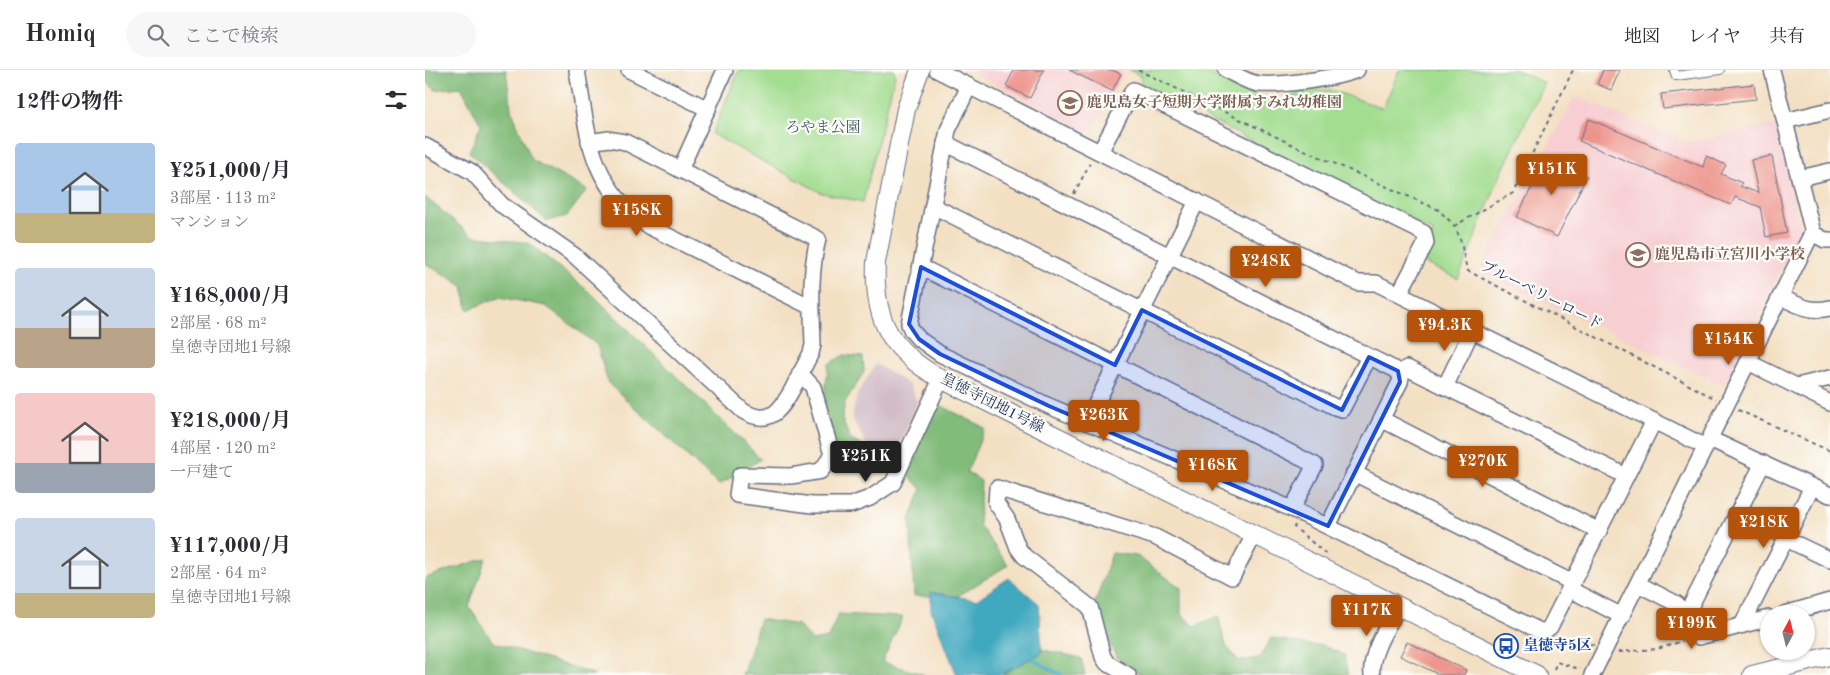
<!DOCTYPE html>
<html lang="ja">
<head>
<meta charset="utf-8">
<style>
  body { margin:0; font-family:"Old Standard TT","Noto Serif JP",serif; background:#f7f7f7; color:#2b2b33; height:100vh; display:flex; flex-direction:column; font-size:19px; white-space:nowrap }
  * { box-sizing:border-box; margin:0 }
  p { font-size:16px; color:#7c7c81 }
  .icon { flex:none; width:28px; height:28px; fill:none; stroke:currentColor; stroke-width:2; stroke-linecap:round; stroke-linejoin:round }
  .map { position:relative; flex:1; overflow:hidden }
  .sheet { display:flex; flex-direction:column; background:#fff; width:425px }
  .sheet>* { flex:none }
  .needle { width:32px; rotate:7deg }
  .buttons { position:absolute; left:1335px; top:535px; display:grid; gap:10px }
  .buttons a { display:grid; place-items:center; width:55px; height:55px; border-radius:50%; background:#fff; box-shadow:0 1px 4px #0004; font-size:25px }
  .price { position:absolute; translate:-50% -42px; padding:0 11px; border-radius:5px; background:#b45309; color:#fff; font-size:16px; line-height:32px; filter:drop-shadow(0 1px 2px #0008) }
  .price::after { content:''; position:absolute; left:50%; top:30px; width:15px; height:11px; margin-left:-8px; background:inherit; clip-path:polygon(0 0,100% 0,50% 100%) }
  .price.selected { background:#222; color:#fff }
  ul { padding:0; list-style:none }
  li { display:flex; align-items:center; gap:15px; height:125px; padding:0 15px }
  li span { display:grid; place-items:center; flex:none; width:140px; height:100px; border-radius:5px; color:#555 }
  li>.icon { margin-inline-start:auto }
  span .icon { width:60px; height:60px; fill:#fffc; stroke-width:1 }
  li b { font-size:21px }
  h2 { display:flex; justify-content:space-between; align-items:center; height:60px; padding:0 15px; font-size:21px }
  header { display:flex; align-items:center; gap:30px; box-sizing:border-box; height:70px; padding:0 25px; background:#fff; border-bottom:1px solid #e1e1e2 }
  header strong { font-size:24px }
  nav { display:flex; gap:28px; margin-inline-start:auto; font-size:18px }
  .search { width:350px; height:45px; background:#f7f7f7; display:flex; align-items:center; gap:12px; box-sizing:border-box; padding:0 18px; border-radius:28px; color:#7c7c81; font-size:19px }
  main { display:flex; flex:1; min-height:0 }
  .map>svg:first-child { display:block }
  .built { fill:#f7cfd3 }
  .industrial { fill:#d2bdc7 }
  .green { fill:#a3dd90; stroke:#5f8677 }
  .forest { fill:#82bc7a; stroke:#4e766c }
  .water { fill:#3fa9bf; stroke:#2d6c8e }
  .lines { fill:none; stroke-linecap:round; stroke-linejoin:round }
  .stream { stroke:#3fa9bf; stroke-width:4 }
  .building { fill:#ed948c }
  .service-casing { stroke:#676d81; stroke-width:10 }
  .minor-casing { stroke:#676d81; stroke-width:18 }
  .tertiary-casing { stroke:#676d81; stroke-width:20 }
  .path { stroke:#676d81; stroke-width:2; stroke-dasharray:4 4; stroke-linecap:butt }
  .service { stroke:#fff; stroke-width:8 }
  .minor { stroke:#fff; stroke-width:15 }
  .tertiary { stroke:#fff; stroke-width:18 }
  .marked { fill:#1d4ed8; fill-opacity:0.2; stroke:#1d4ed8; stroke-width:4; stroke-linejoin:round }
  .labels { text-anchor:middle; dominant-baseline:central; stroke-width:4.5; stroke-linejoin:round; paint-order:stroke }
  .education-label { font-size:15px; font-weight:bold; fill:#785e54; stroke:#fdfcf7; text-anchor:start }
  .park-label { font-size:15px; fill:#3d5a6a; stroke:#fdfcf7 }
  .street-label { font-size:15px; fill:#1b2f5e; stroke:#fdfcf7 }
  .transit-label { font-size:15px; font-weight:bold; fill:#164399; stroke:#fdfcf7; text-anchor:start }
</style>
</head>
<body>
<header>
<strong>Homiq</strong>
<div class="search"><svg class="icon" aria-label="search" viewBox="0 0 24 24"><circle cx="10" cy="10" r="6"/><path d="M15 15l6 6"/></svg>ここで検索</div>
<nav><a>地図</a><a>レイヤ</a><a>共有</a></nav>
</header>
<main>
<section class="sheet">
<h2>12件の物件<svg class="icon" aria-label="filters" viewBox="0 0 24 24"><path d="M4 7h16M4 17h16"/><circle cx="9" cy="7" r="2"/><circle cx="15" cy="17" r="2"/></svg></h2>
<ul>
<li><span style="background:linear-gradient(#a9c7e8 70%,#c2b280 0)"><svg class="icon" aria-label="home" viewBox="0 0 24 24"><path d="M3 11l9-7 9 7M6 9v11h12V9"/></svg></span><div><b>¥251,000/月</b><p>3部屋 · 113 m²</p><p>マンション</p></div></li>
<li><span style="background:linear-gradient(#c9d6e8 60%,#b9a48a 0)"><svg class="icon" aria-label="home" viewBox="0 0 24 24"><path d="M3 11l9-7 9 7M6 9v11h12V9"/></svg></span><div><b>¥168,000/月</b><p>2部屋 · 68 m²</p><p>皇徳寺団地1号線</p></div></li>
<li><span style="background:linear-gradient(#f6c9c9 70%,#9aa5b1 0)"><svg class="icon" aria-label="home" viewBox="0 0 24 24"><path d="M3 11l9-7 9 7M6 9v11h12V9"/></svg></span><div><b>¥218,000/月</b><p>4部屋 · 120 m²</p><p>一戸建て</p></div></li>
<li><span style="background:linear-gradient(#c9d6e8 75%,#c2b280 0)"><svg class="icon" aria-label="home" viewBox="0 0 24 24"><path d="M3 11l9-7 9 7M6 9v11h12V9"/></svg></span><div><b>¥117,000/月</b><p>2部屋 · 64 m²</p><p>皇徳寺団地1号線</p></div></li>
</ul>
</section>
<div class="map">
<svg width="1405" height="605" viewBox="0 0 1405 605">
  <rect width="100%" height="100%" fill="#fdfcf7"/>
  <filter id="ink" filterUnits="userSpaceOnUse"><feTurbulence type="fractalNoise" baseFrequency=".02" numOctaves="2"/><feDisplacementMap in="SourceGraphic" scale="10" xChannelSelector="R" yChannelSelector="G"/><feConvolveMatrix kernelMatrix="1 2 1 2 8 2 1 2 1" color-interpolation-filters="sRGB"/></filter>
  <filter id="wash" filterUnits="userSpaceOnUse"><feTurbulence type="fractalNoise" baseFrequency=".0096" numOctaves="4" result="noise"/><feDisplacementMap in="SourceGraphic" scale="20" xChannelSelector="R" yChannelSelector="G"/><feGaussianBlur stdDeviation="1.12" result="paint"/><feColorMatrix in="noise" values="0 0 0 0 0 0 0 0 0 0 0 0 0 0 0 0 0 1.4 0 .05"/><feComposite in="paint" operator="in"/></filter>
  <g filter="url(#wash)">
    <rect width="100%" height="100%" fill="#f3e0c3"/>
    <g class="built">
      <polygon points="543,0 693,0 699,3 666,63"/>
      <polygon points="1154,28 1253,69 1267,72 1347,54 1353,60 1373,150 1374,159 1371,169 1299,316 1054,201 1148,30"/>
    </g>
    <polygon class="industrial" points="451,294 485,315 492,333 469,389 441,374 427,348 432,324"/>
    <g class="green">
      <polygon points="314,0 469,0 470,5 438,132 397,123 287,64"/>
      <polygon points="704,0 775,0 855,37 876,20 906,20 958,38 974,0 1091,0 1119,13 1075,106 1033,209 999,193 1008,162 920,120 715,13 717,6"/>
    </g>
    <g class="forest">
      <polygon points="0,0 81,0 86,39 107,90 162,120 142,146 122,151 44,82 56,55 36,17 10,20 0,10"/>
      <polygon points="0,127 47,166 104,173 168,225 336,389 294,415 183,313 172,275 121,236 74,227 43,240 38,216 0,193"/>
      <path d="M419,285L438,287L439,302L420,332L417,349L425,369L465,391L461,399L408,378C397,344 398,329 404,294Z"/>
      <polygon points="513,334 560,358 542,402 556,411 554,455 583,495 533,526 489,526 485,450 497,419 477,400"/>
      <polygon points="687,483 712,486 756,518 756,544 770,556 793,546 801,576 814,591 835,588 846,568 884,575 897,575 919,585 923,605 717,605 692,588 668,539"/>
      <polygon points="61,488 44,537 68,572 171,605 0,605 0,508"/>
      <polygon points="413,544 478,547 457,592 500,605 317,605 335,549 373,555 387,571 403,568"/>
      <polygon points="615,579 656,588 660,605 577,605"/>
    </g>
    <polygon class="water" points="584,508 614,534 617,583 575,605 532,605 506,540 506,522 551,530"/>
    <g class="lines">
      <polyline class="stream" points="604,587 636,605"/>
    </g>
    <g id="blocks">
      <g class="building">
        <polygon points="589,0 619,0 605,28 581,16"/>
        <polygon points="644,0 687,0 696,4 687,21"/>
        <polygon points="1178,0 1195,0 1186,20 1172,14"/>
        <polygon points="1329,14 1331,29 1238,39 1236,24"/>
        <polygon points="1164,49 1278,97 1281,86 1301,95 1296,104 1317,113 1315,116 1333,123 1326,90 1347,86 1362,163 1341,167 1335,137 1310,127 1306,135 1154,71"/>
        <polygon points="1122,86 1162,106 1132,167 1092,147"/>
        <polygon points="982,572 1041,600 1039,605 1015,605 975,586"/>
      </g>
    </g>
  </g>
  <g filter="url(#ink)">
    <use href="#blocks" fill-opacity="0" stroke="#676d81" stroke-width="1"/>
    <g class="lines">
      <defs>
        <polyline id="service" points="1249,0 1251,6 1295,0"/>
        <g id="minor">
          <path d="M152,0C163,65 164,115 223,156L386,237"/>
          <polyline points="204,0 283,39"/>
          <polyline points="512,0 933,213 951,213 1281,377"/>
          <path d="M801,0C811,5 823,13 834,14C854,16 914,8 932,0"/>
          <polyline points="544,16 523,60 484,254 487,261 494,269 515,284 624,336 867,439 1115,561 1120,561 1125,557 1229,351"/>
          <polyline points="1360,51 1405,40"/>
          <polyline points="520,73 973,301 976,307 975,312 903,456"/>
          <path d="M0,76L47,102L77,135L150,186L318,341C345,357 356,340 368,318C374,306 380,295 386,283L388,275C387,238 384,205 393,169L200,72L184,69L164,72"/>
          <polyline points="675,82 708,20 999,163 1001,173 974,224"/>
          <polyline points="255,100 300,0"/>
          <polyline points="1375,108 1405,101"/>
          <polyline points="508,136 910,337 917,339 944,287"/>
          <polyline points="1387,163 1400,170 1405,170"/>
          <polyline points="496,197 890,395 867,439"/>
          <path d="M1355,227C1374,235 1384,243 1405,238"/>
          <polyline points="1323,292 1405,333"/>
          <polyline points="375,303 388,317 407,385 396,401 366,406 315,405 312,425 387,435 426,435 445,428 468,413 516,309"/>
          <polyline points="974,304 982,298 1201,406"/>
          <polyline points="1372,316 1405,308"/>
          <polyline points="1020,317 1047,260"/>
          <polyline points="956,349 1174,461"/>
          <polyline points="662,352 772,131"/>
          <polyline points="1285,369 1405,425"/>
          <polyline points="929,403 1148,513"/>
          <polyline points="1361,469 1405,490"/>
          <polyline points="1213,514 1252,534 1270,565 1274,567 1344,548"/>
          <polyline points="1144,519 1197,546"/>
          <polyline points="1360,544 1405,531"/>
          <polyline points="1260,547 1338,393"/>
          <polyline points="1317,555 1387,417"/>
          <polyline points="703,605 682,593 678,587 665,537 599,486 593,478 582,449 571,433 572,418 730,467 807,507 829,465"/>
          <path d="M947,605C944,584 964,554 974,536"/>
          <polyline points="1167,605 1387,163 1387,159 1347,0"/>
        </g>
        <g id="tertiary">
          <path d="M495,0L481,39L451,192C448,250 465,281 516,309L1112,605"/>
          <polyline points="1327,605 1405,586"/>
        </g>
      </defs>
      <use href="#service" class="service-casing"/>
      <use href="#minor" class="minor-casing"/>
      <use href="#tertiary" class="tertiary-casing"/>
      <g class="path">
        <path d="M713,0L868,75L1014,140C1018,145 1024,149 1028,155C1038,168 1037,186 1043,201L1291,329"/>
        <polyline points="649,124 665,93"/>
        <polyline points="1029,156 1088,123 1148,0"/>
        <polyline points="1313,340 1405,381"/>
        <polyline points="870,455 869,457 901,484"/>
        <polyline points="1134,566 1169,575"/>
        <polyline points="1194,582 1232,579 1258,571"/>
        <polyline points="1129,599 1132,592 1154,599 1155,598"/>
      </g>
      <use href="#service" class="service"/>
      <use href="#minor" class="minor"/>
      <use href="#tertiary" class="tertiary"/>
    </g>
  </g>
  <path class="marked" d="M496,197L690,295L717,240L917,340L944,287L973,301L975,312L903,456L624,336L515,284L494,269L484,254Z"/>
  <defs>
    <symbol id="school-ring" viewBox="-11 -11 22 22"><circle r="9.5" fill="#fdfcf7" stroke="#8d6e63" stroke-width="1.5"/><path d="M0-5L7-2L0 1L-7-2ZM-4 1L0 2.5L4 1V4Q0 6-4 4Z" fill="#8d6e63"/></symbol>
    <symbol id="bus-ring" viewBox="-11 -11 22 22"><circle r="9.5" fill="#fdfcf7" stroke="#1a4fb4" stroke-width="1.5"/><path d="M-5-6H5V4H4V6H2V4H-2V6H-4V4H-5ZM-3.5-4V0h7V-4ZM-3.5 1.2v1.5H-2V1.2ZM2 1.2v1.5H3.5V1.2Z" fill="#1a4fb4"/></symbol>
  </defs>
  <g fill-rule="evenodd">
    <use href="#school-ring" x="631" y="19" width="28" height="28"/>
    <use href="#school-ring" x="1199" y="171" width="28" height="28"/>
    <use href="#bus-ring" x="1067" y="562" width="28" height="28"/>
  </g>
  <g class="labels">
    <g class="education-label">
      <text x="662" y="33">鹿児島女子短期大学附属すみれ幼稚園</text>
      <text x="1230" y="185">鹿児島市立宮川小学校</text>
    </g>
    <g class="park-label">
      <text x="398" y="58">ろやま公園</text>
    </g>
    <g class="street-label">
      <text transform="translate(1116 226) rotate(27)">ブルーベリーロード</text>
      <text transform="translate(567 334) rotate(27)">皇徳寺団地1号線</text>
    </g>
    <g class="transit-label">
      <text x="1098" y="576">皇徳寺5区</text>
    </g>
  </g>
</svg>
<div class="buttons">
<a><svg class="needle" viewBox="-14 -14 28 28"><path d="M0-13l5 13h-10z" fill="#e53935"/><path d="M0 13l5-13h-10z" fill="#7c7c81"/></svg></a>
</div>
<b class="price" style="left:1127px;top:126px">¥151K</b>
<b class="price" style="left:212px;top:167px">¥158K</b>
<b class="price" style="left:841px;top:218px">¥248K</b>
<b class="price" style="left:1020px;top:282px">¥94.3K</b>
<b class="price" style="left:1304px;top:296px">¥154K</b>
<b class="price" style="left:679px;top:372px">¥263K</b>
<b class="price selected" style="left:441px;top:413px">¥251K</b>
<b class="price" style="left:1058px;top:418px">¥270K</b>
<b class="price" style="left:788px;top:422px">¥168K</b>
<b class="price" style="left:1339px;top:479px">¥218K</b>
<b class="price" style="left:942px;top:567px">¥117K</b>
<b class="price" style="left:1267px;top:580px">¥199K</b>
</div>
</main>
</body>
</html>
